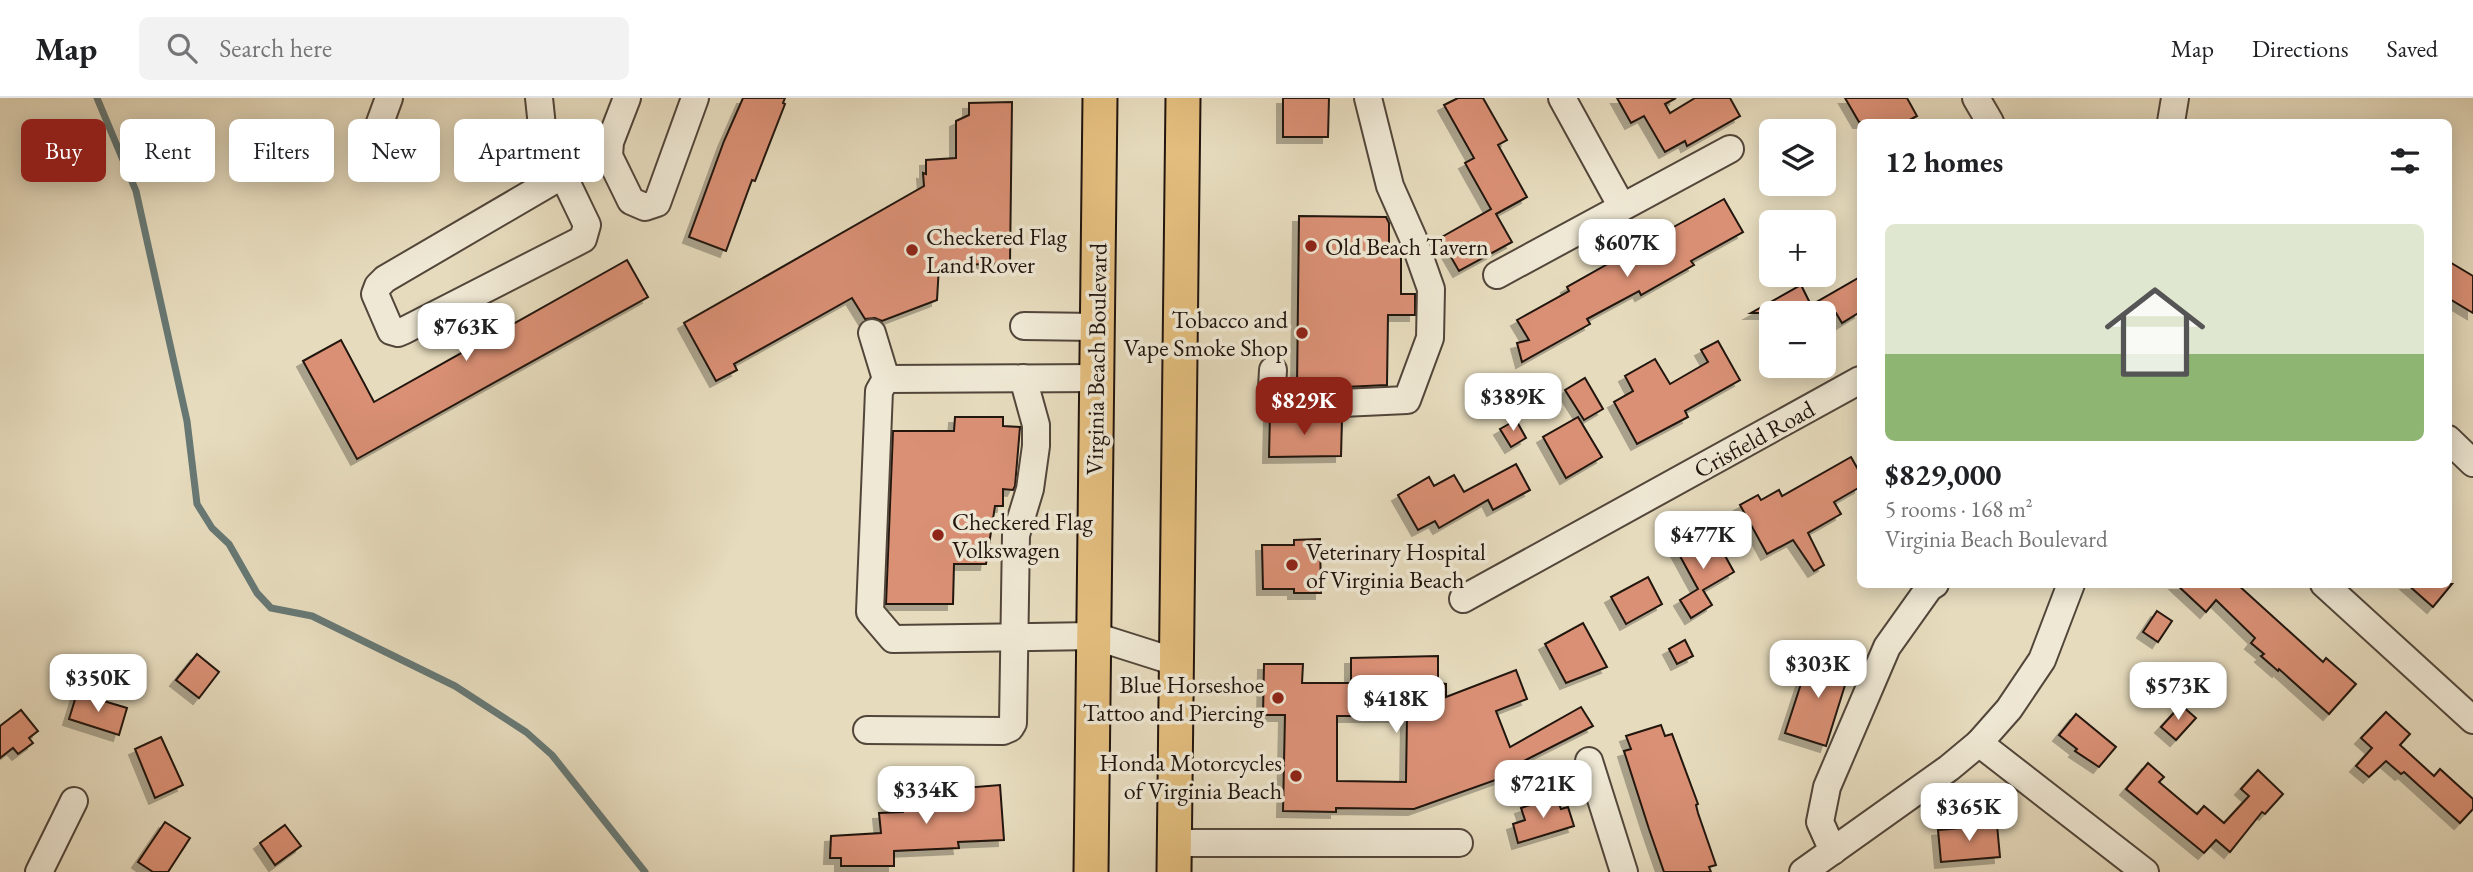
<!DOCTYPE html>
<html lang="en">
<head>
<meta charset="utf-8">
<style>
  body { margin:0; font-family:"EB Garamond",serif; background:#f2f2f2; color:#202124; height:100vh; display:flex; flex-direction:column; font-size:26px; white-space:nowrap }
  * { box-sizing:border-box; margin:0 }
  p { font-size:23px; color:#757577 }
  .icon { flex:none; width:38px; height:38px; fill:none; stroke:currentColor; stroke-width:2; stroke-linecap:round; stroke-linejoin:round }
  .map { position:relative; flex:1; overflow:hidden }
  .panel { position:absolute; left:1857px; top:21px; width:595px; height:469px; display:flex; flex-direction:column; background:#fff; border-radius:10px; box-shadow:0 4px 18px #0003 }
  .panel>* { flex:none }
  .top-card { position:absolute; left:21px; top:21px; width:665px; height:63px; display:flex; gap:14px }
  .tools { position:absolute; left:1759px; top:21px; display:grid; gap:14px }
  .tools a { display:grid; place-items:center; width:77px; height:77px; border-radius:10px; background:#fff; box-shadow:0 4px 18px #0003; font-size:35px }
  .price { position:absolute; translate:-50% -60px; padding:0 16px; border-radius:14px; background:#fff; color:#222; font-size:23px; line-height:46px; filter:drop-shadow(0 2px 4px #0008) }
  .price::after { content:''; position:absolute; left:50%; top:42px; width:21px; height:16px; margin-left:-10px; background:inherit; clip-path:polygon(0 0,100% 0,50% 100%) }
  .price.current { background:#8f2418; color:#fff }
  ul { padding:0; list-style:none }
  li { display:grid; align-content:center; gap:14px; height:371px; padding:0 28px }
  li+li { border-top:2px solid #e0e0e0 }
  li span { display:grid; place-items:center; height:217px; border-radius:10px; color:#555 }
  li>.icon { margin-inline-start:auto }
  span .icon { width:126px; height:126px; fill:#fffc; stroke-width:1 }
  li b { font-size:30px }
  h2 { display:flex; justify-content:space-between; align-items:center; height:84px; padding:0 28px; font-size:30px }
  .tag { padding:0 24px; border-radius:10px; background:#fff; box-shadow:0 4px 18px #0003; font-size:24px; line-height:63px }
  .tag.current { background:#8f2418; color:#fff }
  header { display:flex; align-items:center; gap:42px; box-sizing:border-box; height:98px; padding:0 35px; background:#fff; border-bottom:2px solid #e0e0e0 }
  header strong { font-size:33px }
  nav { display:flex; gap:38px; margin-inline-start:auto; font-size:24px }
  .search { width:490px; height:63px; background:#f2f2f2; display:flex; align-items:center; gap:18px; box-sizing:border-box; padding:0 24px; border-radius:10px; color:#757577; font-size:26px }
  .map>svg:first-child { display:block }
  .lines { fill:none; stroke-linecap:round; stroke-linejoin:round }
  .stream { stroke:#677874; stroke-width:7 }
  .building { fill:#da9074; stroke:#20140e; stroke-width:2; fill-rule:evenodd; filter:url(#shadow) }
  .minor-casing { stroke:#52463a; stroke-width:30 }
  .major-casing { stroke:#20140e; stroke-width:37 }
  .minor { stroke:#efe8d4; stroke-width:26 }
  .major { stroke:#e3be7e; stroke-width:33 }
  .poi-dot { fill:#8f2418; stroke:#efe8d4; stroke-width:2.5 }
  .labels { text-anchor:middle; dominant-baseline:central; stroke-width:7; stroke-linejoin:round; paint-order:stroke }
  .poi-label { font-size:24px; fill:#20140e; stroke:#efe8d4; text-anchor:start }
  .street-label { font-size:24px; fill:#20140e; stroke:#efe8d4 }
</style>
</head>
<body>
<header>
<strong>Map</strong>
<div class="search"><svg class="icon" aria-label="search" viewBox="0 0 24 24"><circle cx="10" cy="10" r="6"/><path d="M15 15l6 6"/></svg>Search here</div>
<nav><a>Map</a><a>Directions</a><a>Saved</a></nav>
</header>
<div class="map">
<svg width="2473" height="774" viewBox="0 0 2473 774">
  <defs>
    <filter id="shadow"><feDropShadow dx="-6" dy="6" stdDeviation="0" flood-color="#0004"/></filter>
  </defs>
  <rect width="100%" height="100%" fill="#e6dbbd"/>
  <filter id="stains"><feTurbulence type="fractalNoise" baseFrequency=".00286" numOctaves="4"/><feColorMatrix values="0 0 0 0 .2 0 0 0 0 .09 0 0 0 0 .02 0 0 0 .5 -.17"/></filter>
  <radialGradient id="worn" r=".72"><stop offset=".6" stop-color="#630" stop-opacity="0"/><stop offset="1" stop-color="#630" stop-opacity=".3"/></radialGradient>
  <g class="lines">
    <polyline class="stream" points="97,0 136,93 187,323 197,406 212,430 229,446 257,495 271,510 312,518 455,588 526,634 552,657 645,774"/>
  </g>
  <g class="building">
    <polygon points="743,0 785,0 783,5 785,6 755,83 752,82 726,153 689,139 724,43"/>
    <polygon points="1283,0 1329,0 1328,39 1283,39"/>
    <polygon points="1458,0 1483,0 1507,42 1498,47 1527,99 1496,116 1512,144 1459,173 1440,140 1491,111 1465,65 1474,60 1444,7"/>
    <polygon points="1617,0 1676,0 1665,6 1670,15 1695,0 1730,0 1740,18 1687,48 1685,43 1665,54 1644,18 1631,25"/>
    <polygon points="1845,0 1907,0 1917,18 1906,24 1859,24"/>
    <polygon points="1012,4 1010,165 939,168 937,202 882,223 875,220 865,221 852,200 734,266 737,272 716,283 684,225 924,88 923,75 926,76 926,62 956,60 956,23 969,17 969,5"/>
    <polygon points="1724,101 1743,134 1691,163 1694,167 1641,197 1639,193 1587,221 1590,226 1522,264 1517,245 1529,242 1517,222 1569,193 1567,189 1620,159 1623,164 1673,136 1670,131"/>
    <polygon points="1299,118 1386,119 1389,125 1389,149 1399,149 1401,154 1401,196 1415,196 1415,217 1388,217 1387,287 1302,291 1297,288"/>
    <polygon points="627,162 648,199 357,361 303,263 341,242 374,304"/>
    <polygon points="2448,163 2473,178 2473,215 2448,200"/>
    <polygon points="1860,179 1860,214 1842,225 1836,215 1751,215 1801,187 1811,207"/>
    <polygon points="1718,243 1740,282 1685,313 1688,319 1637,346 1614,304 1633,293 1625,278 1655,261 1670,286 1708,264 1701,252"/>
    <polygon points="1585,280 1603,311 1584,322 1565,292"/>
    <polygon points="1270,316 1283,316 1299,323 1342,321 1341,358 1269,359"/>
    <polygon points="955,319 1003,319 1003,328 1020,329 1015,388 1013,392 1003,391 1003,408 995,408 986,466 954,466 953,506 886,506 893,333 954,333"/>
    <polygon points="1578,319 1602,359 1566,380 1543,339"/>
    <polygon points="1516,322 1526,340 1511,349 1500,331"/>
    <polygon points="1851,359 1860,375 1860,389 1834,404 1841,416 1808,435 1824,467 1814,473 1793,442 1767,456 1740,407 1758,397 1761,402 1779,392 1782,398"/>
    <polygon points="1516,366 1530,392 1493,412 1488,402 1439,430 1435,423 1418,432 1398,397 1429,379 1434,388 1454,377 1464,394"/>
    <polygon points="1713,436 1734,474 1703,492 1712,507 1691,520 1680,502 1698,491 1675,449 1690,441 1694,447"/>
    <polygon points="1320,441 1321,495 1294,495 1294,491 1263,491 1262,447 1294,447 1294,442"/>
    <polygon points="1648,479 1662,506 1626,526 1611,499"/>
    <polygon points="2176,486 2237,486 2323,564 2326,560 2356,586 2329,616 2279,571 2278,573 2261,558 2264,556 2251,545 2255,540 2216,502 2206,514"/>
    <polygon points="2407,486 2452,486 2433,509"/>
    <polygon points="2157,513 2172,523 2158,544 2143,534"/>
    <polygon points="1583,525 1607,569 1566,585 1545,546"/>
    <polygon points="1685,542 1693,558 1677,566 1669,551"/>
    <polygon points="1811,555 1851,568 1826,648 1785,635"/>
    <polygon points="197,556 219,574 199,600 176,582"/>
    <path d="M1438,558V585L1446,586V599L1516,572L1527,601L1496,613L1510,649L1581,609L1593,628L1502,674L1504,679L1414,711L1336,710V714L1283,713L1285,617H1263L1264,566H1303L1302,585H1351V560ZM1337,618H1407L1406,684L1337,683Z"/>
    <polygon points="77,595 127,610 119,637 69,621"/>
    <polygon points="2181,607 2196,620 2176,642 2161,629"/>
    <polygon points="21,612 38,633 29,640 33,645 18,656 13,650 0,660 0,628"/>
    <polygon points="2386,614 2410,636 2400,647 2434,678 2440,671 2473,701 2473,711 2460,725 2404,674 2401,676 2386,663 2369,679 2356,668 2372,650 2361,640"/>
    <polygon points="2076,616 2116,649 2099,669 2075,653 2077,651 2059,637"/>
    <polygon points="1661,627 1665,638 1672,636 1698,706 1696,707 1698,715 1716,767 1709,769 1711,774 1664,774 1649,731 1624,653 1631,651 1626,638"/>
    <polygon points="161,639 183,687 155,700 135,651"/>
    <polygon points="2148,665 2164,679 2159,684 2197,716 2204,708 2224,725 2249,698 2241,691 2258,672 2283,696 2265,716 2262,714 2230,754 2216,742 2204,755 2126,691"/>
    <polygon points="1000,687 1004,742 958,744 959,750 894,753 894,768 841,768 841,760 830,760 831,738 881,735 879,715 903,714 902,695"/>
    <polygon points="1556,699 1561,711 1568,709 1574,728 1518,745 1513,726 1525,722 1521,710"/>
    <polygon points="165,724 190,740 168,774 153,774 138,764"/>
    <polygon points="285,727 301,748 275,767 260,745"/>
    <polygon points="1997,727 2000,759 1941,764 1938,732"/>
  </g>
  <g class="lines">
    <defs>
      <g id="minor">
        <polyline points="389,0 374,41 376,48 420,65"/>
        <polyline points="539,0 545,57 563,77 587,127 583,141 405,232 398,235 391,233 375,196 378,188 385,181 563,77"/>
        <polyline points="627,0 610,44 609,58 631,103 645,109 657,105 695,0"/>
        <polyline points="1562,0 1622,109"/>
        <polyline points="1976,0 1990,24"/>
        <polyline points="2171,24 2175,0"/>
        <polyline points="1497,177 1730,51"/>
        <polyline points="1024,228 1096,229"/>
        <polyline points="872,235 886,281"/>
        <polyline points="1273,272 1272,290 1298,307 1407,302 1430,240 1431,191 1413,140 1390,88 1368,0"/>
        <polyline points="1095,280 886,281 879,293 870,514 893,541 1094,538 1176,564"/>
        <polyline points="2448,341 2473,365"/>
        <polyline points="2324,486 2473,622"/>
        <polyline points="1463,501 1860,282"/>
        <polyline points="867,632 1003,633 1010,630 1013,625 1016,437 1030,391 1036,348 1036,327 1023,280"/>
        <polyline points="1979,645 2145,774"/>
        <polyline points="1589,663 1624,774"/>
        <polyline points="1174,745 1459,745"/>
        <polyline points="1833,753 1820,724 1827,689 1887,549 1929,490 1935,486"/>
        <polyline points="39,774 74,703"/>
        <polyline points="1803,774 1949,670 1979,645 2009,611 2042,562 2071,486"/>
      </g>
      <g id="major">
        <polyline points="1091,774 1100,0"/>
        <polyline points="1174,774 1183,0"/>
      </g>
    </defs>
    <use href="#minor" class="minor-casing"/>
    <use href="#major" class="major-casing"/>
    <use href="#minor" class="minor"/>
    <use href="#major" class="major"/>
  </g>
  <g class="poi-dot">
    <circle cx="1311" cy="148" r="7"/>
    <circle cx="912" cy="152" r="7"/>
    <circle cx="1302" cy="235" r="7"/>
    <circle cx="938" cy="437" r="7"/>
    <circle cx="1292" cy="467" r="7"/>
    <circle cx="1278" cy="600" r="7"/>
    <circle cx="1296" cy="678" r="7"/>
  </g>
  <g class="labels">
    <g class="poi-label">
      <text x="926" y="138">Checkered Flag<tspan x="926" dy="28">Land Rover</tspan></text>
      <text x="1325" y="148">Old Beach Tavern</text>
      <text x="1288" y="221" text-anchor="end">Tobacco and<tspan x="1288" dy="28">Vape Smoke Shop</tspan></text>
      <text x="952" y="423">Checkered Flag<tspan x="952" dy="28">Volkswagen</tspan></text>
      <text x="1306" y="453">Veterinary Hospital<tspan x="1306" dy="28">of Virginia Beach</tspan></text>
      <text x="1264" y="586" text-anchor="end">Blue Horseshoe<tspan x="1264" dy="28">Tattoo and Piercing</tspan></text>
      <text x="1282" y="664" text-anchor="end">Honda Motorcycles<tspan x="1282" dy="28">of Virginia Beach</tspan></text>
    </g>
    <g class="street-label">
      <text transform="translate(1096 261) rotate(-89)">Virginia Beach Boulevard</text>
      <text transform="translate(1754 341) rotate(-29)">Crisfield Road</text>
    </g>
  </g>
  <rect width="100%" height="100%" filter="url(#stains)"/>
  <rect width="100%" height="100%" fill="url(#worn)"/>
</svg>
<div class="tools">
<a><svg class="icon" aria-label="layers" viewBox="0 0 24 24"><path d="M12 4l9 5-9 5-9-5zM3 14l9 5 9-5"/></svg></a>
<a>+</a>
<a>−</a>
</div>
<b class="price" style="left:1627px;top:181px">$607K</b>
<b class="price" style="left:466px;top:265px">$763K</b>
<b class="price" style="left:1513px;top:335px">$389K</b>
<b class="price current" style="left:1304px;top:339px">$829K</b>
<b class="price" style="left:1703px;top:473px">$477K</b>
<b class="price" style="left:1818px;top:602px">$303K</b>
<b class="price" style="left:98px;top:616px">$350K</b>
<b class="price" style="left:2178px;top:624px">$573K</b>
<b class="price" style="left:1396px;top:637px">$418K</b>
<b class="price" style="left:1543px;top:722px">$721K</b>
<b class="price" style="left:926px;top:728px">$334K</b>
<b class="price" style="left:1969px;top:745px">$365K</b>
<div class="top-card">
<a class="tag current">Buy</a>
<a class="tag">Rent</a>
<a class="tag">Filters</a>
<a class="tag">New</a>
<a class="tag">Apartment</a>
</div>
<section class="panel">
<h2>12 homes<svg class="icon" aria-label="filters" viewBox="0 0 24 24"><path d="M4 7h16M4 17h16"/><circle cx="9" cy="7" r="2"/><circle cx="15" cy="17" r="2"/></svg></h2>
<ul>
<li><span style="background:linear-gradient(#dfe7d0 60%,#8fb573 0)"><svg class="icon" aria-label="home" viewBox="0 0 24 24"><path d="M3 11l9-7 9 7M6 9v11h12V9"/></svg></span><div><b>$829,000</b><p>5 rooms · 168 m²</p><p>Virginia Beach Boulevard</p></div></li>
</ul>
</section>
</div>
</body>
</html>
